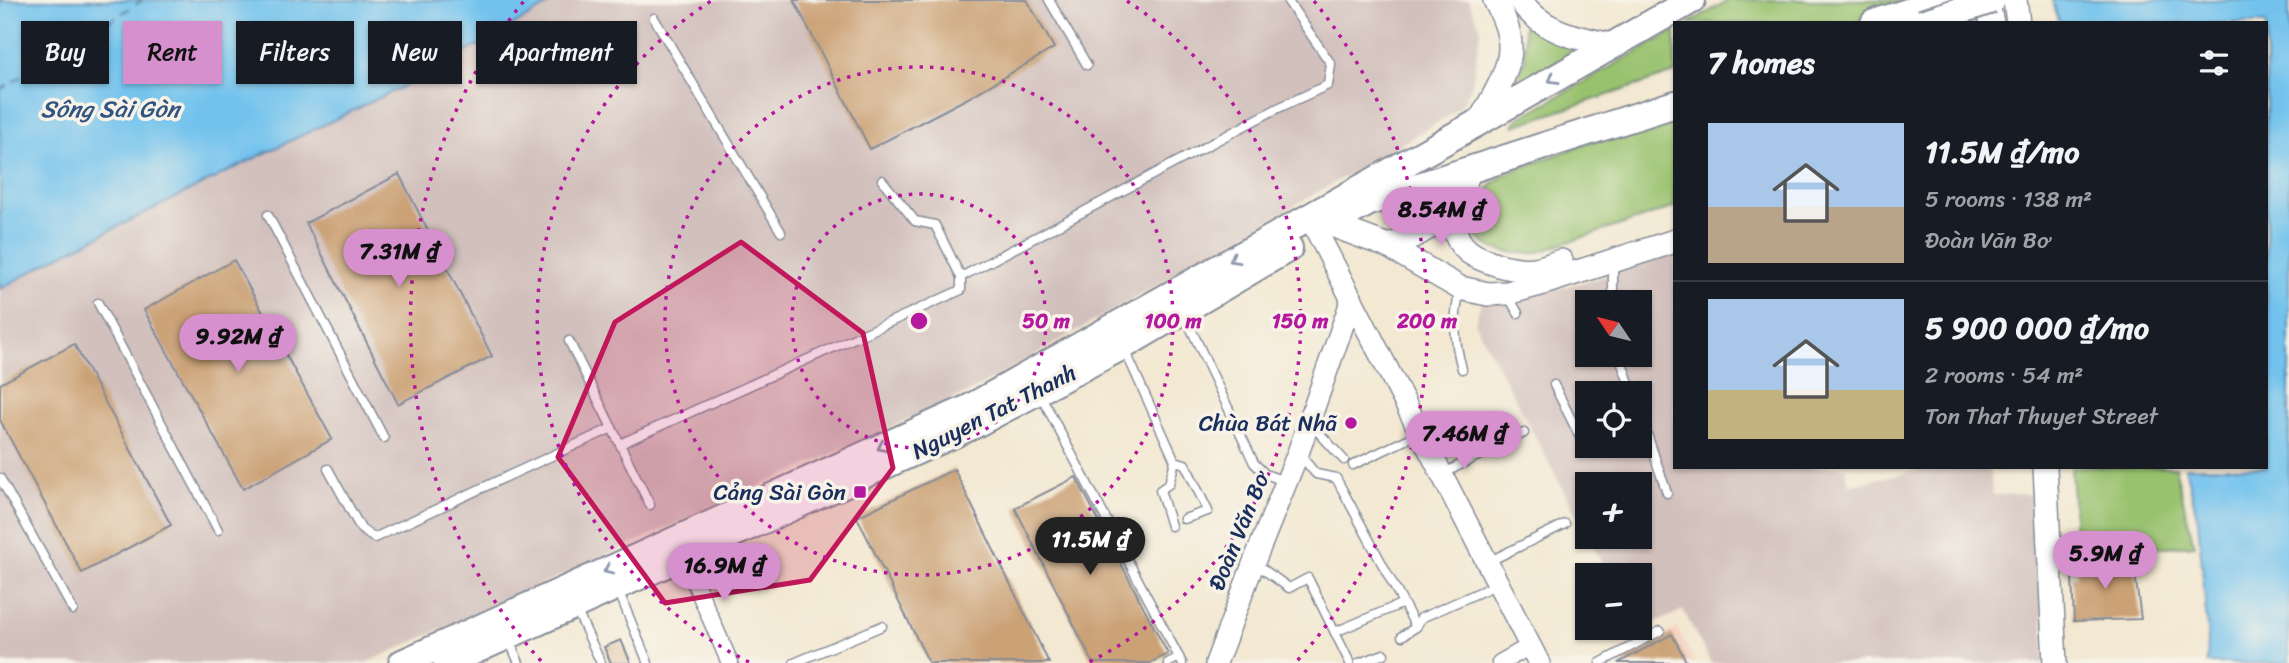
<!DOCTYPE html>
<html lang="en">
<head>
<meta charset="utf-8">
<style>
  body { margin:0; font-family:Sriracha,sans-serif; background:#242831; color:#f1f3f6; height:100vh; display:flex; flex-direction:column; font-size:26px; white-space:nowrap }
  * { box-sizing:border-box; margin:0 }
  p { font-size:23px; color:#9ea1a6 }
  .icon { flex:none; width:38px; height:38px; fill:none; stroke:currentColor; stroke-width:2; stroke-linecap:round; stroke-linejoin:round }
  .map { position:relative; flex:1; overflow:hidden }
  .panel { position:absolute; left:1673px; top:21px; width:595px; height:448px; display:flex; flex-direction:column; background:#171b24; border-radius:0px; box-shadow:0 2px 5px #0004 }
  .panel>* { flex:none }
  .hud { position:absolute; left:21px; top:21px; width:665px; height:63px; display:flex; gap:14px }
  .needle { width:46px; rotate:305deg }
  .controls { position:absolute; left:1575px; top:290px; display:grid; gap:14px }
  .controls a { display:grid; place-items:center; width:77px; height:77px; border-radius:0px; background:#171b24; box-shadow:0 2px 5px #0004; font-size:35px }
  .price { position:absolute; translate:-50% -60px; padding:0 16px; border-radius:24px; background:#d690ce; color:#111; font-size:23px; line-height:46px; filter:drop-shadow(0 2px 4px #0008) }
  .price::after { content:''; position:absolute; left:50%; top:42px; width:21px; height:16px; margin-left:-10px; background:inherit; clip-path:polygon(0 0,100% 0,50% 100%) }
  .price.on { background:#222; color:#fff }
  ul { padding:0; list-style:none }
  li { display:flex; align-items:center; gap:21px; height:175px; padding:0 35px }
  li+li { border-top:2px solid #363941 }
  li span { display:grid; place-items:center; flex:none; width:196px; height:140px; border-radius:0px; color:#555 }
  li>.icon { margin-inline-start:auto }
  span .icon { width:84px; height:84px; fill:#fffc; stroke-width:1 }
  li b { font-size:30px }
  h2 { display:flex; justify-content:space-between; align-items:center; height:84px; padding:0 35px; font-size:30px }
  .tag { padding:0 24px; border-radius:0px; background:#171b24; box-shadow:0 2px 5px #0004; font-size:24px; line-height:63px }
  .tag.on { background:#d690ce; color:#111 }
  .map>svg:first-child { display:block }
  .built { fill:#f5d3c1 }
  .industrial { fill:#d1c0bc; fill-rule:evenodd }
  .green { fill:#99c26e; stroke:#5a7866; stroke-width:2 }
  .water { fill:#72c2ed; stroke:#4678a6; stroke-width:2 }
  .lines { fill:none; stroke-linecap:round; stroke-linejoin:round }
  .ferry { stroke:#315482; stroke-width:2; stroke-dasharray:9 7; stroke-linecap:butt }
  .building { fill:#cba176 }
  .service-casing { stroke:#878c98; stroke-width:11 }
  .minor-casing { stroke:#878c98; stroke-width:19 }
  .tertiary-casing { stroke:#878c98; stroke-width:24 }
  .secondary-casing { stroke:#878c98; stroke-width:26 }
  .primary-casing { stroke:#878c98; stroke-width:30 }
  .service { stroke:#fff; stroke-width:8 }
  .minor { stroke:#fff; stroke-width:16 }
  .tertiary { stroke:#fff; stroke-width:21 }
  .secondary { stroke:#fff; stroke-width:23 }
  .primary { stroke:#fff; stroke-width:26 }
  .primary-bridge-casing { stroke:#878c98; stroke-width:30; stroke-linecap:butt }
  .primary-bridge { stroke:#fff; stroke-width:26 }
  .oneway { stroke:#8d97ae }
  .marked { fill:#c2185b; fill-opacity:0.2; stroke:#c2185b; stroke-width:5; stroke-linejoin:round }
  .ring { fill:none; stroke:#b5179e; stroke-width:3.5; stroke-dasharray:3.5 7 }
  .poi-dot { fill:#b5179e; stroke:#f7f3e8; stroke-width:2.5 }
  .labels { text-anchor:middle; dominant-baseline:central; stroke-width:7; stroke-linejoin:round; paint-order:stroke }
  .street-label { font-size:23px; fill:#1b2f5e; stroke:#f7f3e8 }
  .poi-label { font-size:23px; fill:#1b2f5e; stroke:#f7f3e8; text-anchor:end }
  .water-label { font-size:24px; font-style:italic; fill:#315482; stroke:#f7f3e8 }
  .centre { fill:#b5179e; stroke:#f7f3e8; stroke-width:3.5 }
  .ring-label { font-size:21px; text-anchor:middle; font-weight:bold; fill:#b5179e; stroke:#f7f3e8; stroke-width:7; stroke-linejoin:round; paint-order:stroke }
</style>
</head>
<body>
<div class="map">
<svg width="2289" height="663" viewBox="0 0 2289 663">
  <rect width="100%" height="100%" fill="#f7f3e8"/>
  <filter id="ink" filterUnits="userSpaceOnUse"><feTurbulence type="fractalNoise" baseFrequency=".0143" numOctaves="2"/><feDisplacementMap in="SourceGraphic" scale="14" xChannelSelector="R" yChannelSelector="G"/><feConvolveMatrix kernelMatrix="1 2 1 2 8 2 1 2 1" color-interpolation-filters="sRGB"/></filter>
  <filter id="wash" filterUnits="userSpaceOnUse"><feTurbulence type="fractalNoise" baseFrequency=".00686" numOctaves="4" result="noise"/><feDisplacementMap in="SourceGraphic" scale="28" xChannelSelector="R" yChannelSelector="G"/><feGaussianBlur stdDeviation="1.57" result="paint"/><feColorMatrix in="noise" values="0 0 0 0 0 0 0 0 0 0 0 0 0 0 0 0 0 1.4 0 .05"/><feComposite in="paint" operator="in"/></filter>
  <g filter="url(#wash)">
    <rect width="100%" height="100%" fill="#f3e8d1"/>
    <polygon class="built" points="1677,628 1695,663 1610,663"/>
    <g class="industrial">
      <polygon points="557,0 1468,0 1481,29 1472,85 1462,105 1444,119 1151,289 967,393 366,663 0,663 0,289 59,256 259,156 423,77"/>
      <path d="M1675,254V467H1845L1849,485L1934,467H1989L1993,495L2039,494L2044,663H1711L1683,610L1638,631L1636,628H1640V576H1609L1588,537H1640V485H1587V535L1475,323L1482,300L1536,294L1599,278ZM1587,303H1640V355H1587ZM1587,394H1640V446H1587Z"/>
    </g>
    <g class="green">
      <polygon points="1729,0 1972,0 1978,23 1689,23"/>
      <polygon points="1524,19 1547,38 1580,49 1515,86 1525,59"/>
      <polygon points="1675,31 1675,73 1514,126 1516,120"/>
      <path d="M1675,112V207L1535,253C1516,254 1487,253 1476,234C1464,213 1486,187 1503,176C1516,168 1534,164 1548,158C1590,142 1632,126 1675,112Z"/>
      <polygon points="2071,467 2175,467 2194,545 2076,553"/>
    </g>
    <g class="water">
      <polygon points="0,0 557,0 423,77 259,156 59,256 0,289"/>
      <polygon points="2052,0 2289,0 2289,663 2207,663 2208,637 2198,520 2185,467 2266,467 2266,23 2060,23"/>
    </g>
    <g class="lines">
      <g class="ferry">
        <polyline points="0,2 4,0"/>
        <polyline points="0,90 143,0"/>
      </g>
    </g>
    <g id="blocks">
      <g class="building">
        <polygon points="794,0 1027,0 1054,48 968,98 870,149"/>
        <polygon points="399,174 492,356 398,404 306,223"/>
        <polygon points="234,260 332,439 243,489 144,310"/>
        <polygon points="74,344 171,525 82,573 0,420 0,384"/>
        <polygon points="954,469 1049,663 929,663 857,517"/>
        <polygon points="1076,477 1168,654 1150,663 1093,663 1015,508"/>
        <polygon points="2089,557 2089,562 2133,558 2141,619 2074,621 2072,577 2077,576 2076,558"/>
        <polygon points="1672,634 1687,663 1618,663"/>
        <polygon points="621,640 631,663 611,663 604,647"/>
      </g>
    </g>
  </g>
  <g filter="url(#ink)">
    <use href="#blocks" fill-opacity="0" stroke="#878c98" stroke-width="2"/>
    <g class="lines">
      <defs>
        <g id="service">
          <polyline points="1049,0 1087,65"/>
          <polyline points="654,18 781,232"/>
          <polyline points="268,215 384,438"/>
          <polyline points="961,277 1276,109 1328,85 1331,64 1287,0"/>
          <path d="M1460,290C1453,319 1454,340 1462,369"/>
          <polyline points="1507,294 1518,313"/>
          <polyline points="98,303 218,530"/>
          <polyline points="1613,303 1613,264"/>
          <polyline points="1184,314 1254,463 1265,474 1287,482"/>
          <polyline points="569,341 650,505"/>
          <polyline points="1124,348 1175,461 1185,464 1208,511 1184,519"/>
          <polyline points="1619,355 1633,394"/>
          <polyline points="1554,385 1582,441"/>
          <polyline points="1040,394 1182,663"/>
          <polyline points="1640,414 1667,493"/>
          <polyline points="1311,424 1344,460"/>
          <polyline points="620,444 961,290 961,277 935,225 915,221 882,180"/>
          <polyline points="1300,455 1316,474 1336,478 1416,627"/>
          <polyline points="1353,465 1418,434"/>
          <polyline points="328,469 361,529 374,538 612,428"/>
          <polyline points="1442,474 1524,433"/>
          <polyline points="0,478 73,610"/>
          <polyline points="1171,526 1160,490 1169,484 1175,461"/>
          <polyline points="1490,561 1565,524"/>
          <polyline points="1256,564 1289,588 1308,578 1350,663"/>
          <polyline points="618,590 648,663"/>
          <polyline points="576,609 601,663"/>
          <polyline points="1335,632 1401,604"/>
          <polyline points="1402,636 1416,627 1421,618 1498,584"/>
          <polyline points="509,640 519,663"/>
          <polyline points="794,663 882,626"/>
          <polyline points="1168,663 1179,657"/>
          <polyline points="1359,663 1384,654"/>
          <polyline points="1600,663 1660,631"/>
        </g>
        <g id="minor">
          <polyline points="684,557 730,663"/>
          <polyline points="1500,663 1530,646"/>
        </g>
        <g id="tertiary">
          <polyline points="1317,232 1539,663"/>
          <polyline points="1216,663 1254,562 1298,453 1352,299"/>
        </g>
        <g id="secondary">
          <path d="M1520,0C1541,32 1577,38 1612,45"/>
          <polyline points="1987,0 1992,23"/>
          <polyline points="2015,0 2018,23"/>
          <path d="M1479,122C1491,101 1511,70 1510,46C1510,30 1502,14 1495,0"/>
          <path d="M1470,171C1463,187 1453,205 1454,223C1456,252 1479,259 1502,266C1512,268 1525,271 1535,269C1543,268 1552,264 1561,261"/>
          <polyline points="1329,224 1388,246 1460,288 1488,294 1507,293 1537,285 1675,241"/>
          <path d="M1388,246C1422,234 1436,227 1459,198"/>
          <polyline points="2045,467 2055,663"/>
        </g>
        <g id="primary">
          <polyline points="1874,23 1944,0"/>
          <polyline points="1347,214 1369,202 1675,104"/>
          <polyline points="402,663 969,408 1479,122 1692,0"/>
          <polyline points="447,663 972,426 1123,346 1289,248"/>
        </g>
      </defs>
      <use href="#service" class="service-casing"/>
      <use href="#minor" class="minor-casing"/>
      <use href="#tertiary" class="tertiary-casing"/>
      <use href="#secondary" class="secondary-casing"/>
      <use href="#primary" class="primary-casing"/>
      <use href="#service" class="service"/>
      <use href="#minor" class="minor"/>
      <use href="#tertiary" class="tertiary"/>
      <use href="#secondary" class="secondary"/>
      <use href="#primary" class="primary"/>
      <defs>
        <polyline id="primary-bridge" points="1922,23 1992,0"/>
      </defs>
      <use href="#primary-bridge" class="primary-bridge-casing"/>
      <use href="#primary-bridge" class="primary-bridge"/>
    </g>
    <defs><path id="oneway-chevron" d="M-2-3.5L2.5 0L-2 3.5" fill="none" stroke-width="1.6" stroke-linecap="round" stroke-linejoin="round" transform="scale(1.75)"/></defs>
    <g class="oneway">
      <use href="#oneway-chevron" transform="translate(1553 79) rotate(150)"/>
      <use href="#oneway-chevron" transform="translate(1234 259) rotate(151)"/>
      <use href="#oneway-chevron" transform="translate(882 447) rotate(156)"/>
      <use href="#oneway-chevron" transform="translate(608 570) rotate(156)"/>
    </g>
  </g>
  <path class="marked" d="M741,242L863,333L893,468L810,580L665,603L558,457L615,322Z"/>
  <g class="ring">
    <circle cx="919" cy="321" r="127"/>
    <circle cx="919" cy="321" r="254"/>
    <path d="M749 662A381 381 0 0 1 711 1M1127 1A381 381 0 0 1 1089 662"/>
    <path d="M541 661A508 508 0 0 1 524 1M1314 1A508 508 0 0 1 1297 661"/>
  </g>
  <g class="poi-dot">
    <circle cx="1351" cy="423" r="7"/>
    <rect x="853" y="485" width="14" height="14" rx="3.5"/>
  </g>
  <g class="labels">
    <g class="street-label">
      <text transform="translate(994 412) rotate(-27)">Nguyen Tat Thanh</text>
      <text transform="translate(1239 531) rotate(-68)">Đoàn Văn Bơ</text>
    </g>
    <g class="poi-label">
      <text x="1337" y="423">Chùa Bát Nhã</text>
      <text x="846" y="492">Cảng Sài Gòn</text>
    </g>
    <g class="water-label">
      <text x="110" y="109">Sông Sài Gòn</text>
    </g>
  </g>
  <circle cx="919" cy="321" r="10" class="centre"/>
  <g class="ring-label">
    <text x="1046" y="328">50 m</text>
    <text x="1173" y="328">100 m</text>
    <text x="1300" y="328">150 m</text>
    <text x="1427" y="328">200 m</text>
  </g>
</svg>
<div class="controls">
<a><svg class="needle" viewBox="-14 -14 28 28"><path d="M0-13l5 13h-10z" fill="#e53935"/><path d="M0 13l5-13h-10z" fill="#9ea1a6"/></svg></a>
<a><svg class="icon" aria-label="locate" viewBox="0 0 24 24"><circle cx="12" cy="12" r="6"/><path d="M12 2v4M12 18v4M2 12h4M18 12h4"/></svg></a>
<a>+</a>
<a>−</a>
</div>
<b class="price" style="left:1441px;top:247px">8.54M ₫</b>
<b class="price" style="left:399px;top:289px">7.31M ₫</b>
<b class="price" style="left:238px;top:374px">9.92M ₫</b>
<b class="price" style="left:1464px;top:471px">7.46M ₫</b>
<b class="price on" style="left:1090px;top:577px">11.5M ₫</b>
<b class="price" style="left:2105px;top:591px">5.9M ₫</b>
<b class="price" style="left:724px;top:603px">16.9M ₫</b>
<div class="hud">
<a class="tag">Buy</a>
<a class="tag on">Rent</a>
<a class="tag">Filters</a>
<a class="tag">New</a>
<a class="tag">Apartment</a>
</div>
<section class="panel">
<h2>7 homes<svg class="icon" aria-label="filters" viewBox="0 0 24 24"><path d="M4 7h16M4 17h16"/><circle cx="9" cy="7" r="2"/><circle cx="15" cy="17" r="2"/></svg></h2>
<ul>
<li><span style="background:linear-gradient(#a9c7e8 60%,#b9a48a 0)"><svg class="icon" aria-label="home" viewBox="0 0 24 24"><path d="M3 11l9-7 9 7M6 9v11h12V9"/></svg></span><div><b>11.5M ₫/mo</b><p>5 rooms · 138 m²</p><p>Đoàn Văn Bơ</p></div></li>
<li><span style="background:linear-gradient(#a9c7e8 65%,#c2b280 0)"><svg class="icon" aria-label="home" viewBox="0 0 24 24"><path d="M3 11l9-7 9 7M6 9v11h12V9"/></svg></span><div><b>5 900 000 ₫/mo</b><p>2 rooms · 54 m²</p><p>Ton That Thuyet Street</p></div></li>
</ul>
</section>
</div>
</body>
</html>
